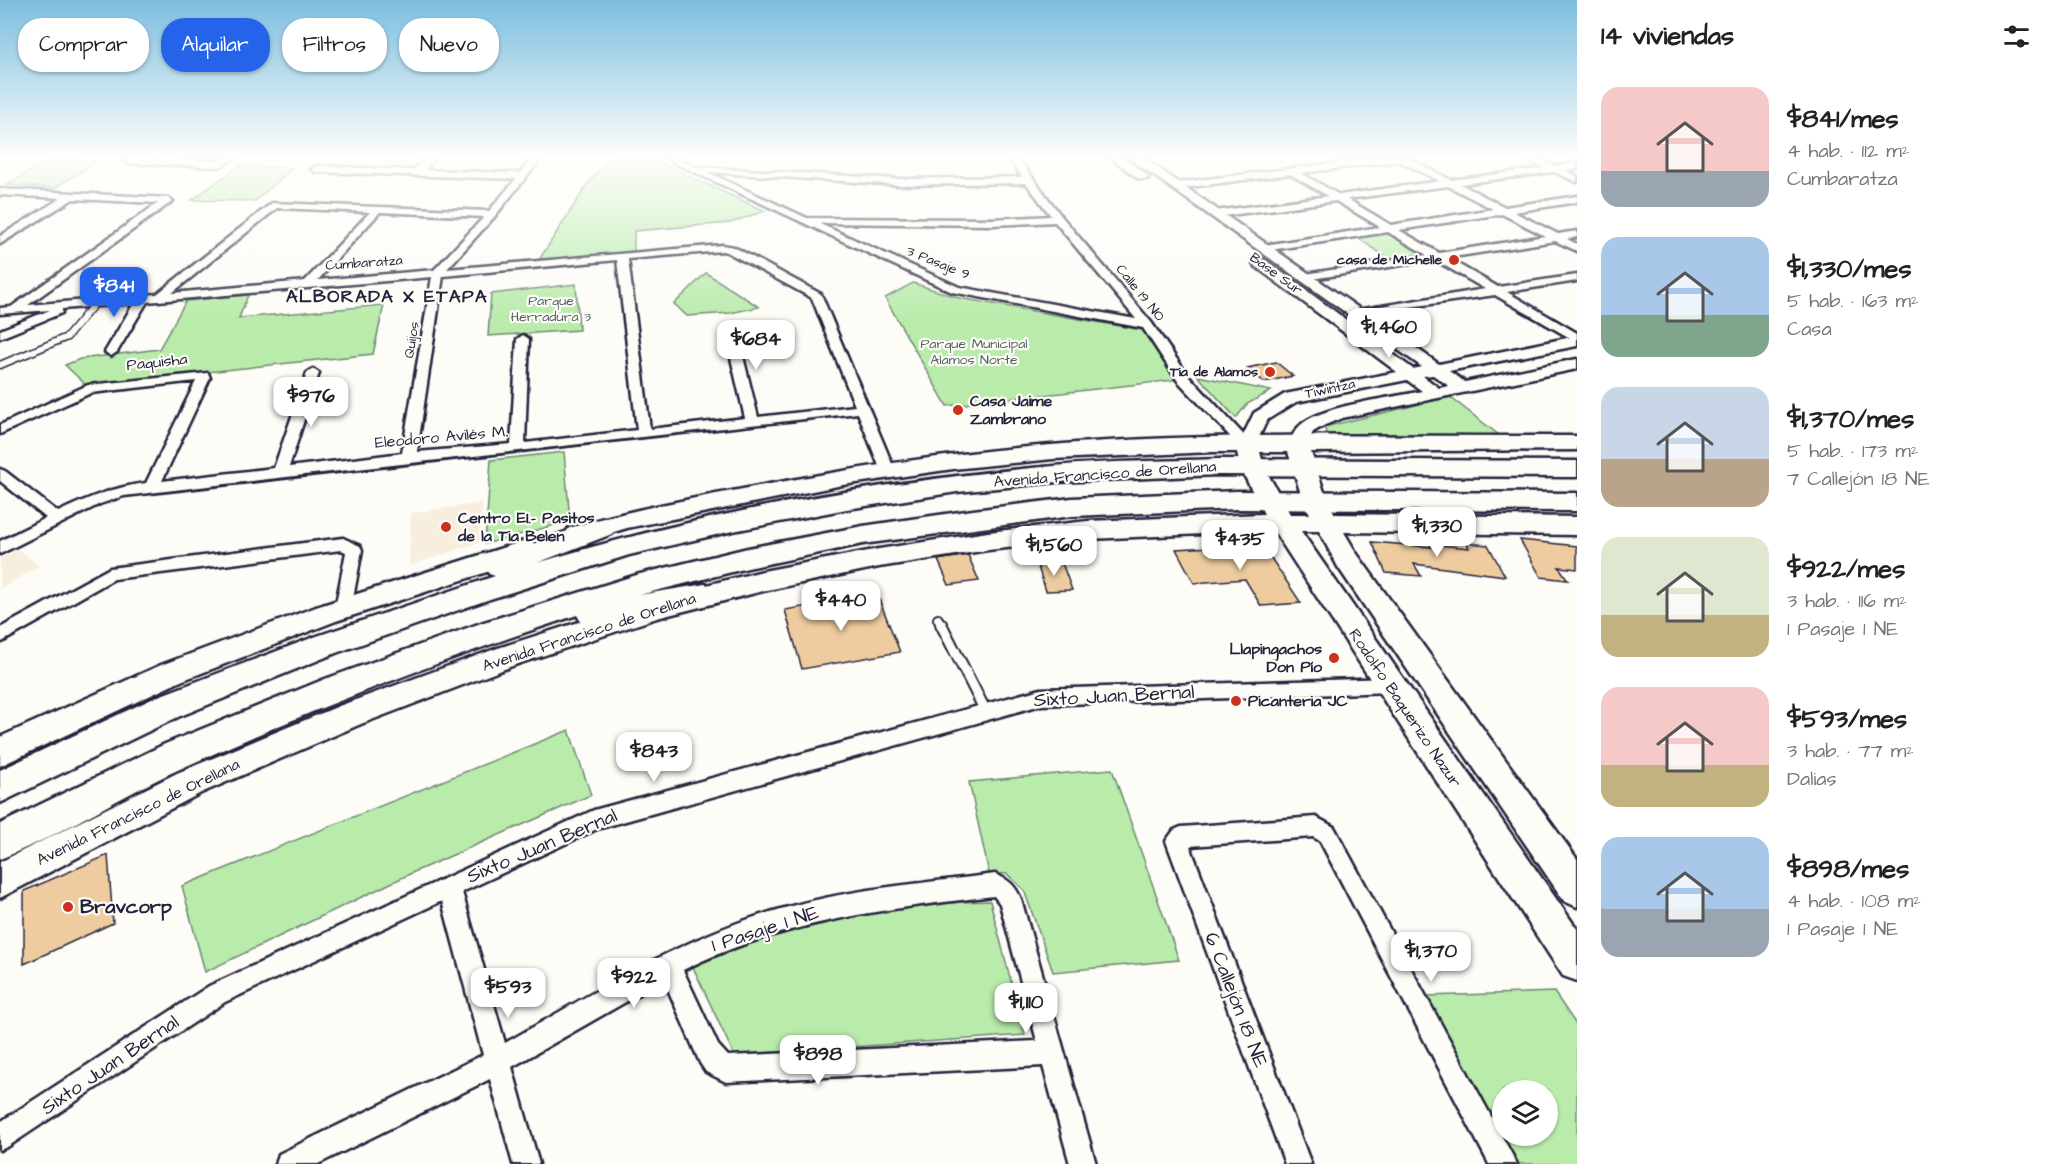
<!DOCTYPE html>
<html lang="es">
<head>
<meta charset="utf-8">
<style>
  body { margin:0; font-family:"Architects Daughter",sans-serif; background:#f2f2f2; color:#222; height:100vh; display:flex; flex-direction:column; font-size:22px; white-space:nowrap }
  * { box-sizing:border-box; margin:0 }
  p { font-size:20px; color:#767676 }
  .icon { flex:none; width:33px; height:33px; fill:none; stroke:currentColor; stroke-width:2; stroke-linecap:round; stroke-linejoin:round }
  .map { position:relative; flex:1; overflow:hidden }
  .side { display:flex; flex-direction:column; background:#fff; width:480px }
  .side>* { flex:none }
  .hud { position:absolute; left:18px; top:18px; width:570px; height:54px; display:flex; gap:12px }
  .buttons { position:absolute; left:1492px; top:1080px; display:grid; gap:12px }
  .buttons a { display:grid; place-items:center; width:66px; height:66px; border-radius:50%; background:#fff; box-shadow:0 2px 4px #0004; font-size:30px }
  .price { position:absolute; translate:-50% -51px; padding:0 14px; border-radius:12px; background:#fff; color:#222; font-size:20px; line-height:39px; filter:drop-shadow(0 2px 3px #0008) }
  .price::after { content:''; position:absolute; left:50%; top:36px; width:18px; height:14px; margin-left:-9px; background:inherit; clip-path:polygon(0 0,100% 0,50% 100%) }
  .price.selected { background:#2563eb; color:#fff }
  ul { padding:0; list-style:none }
  li { display:flex; align-items:center; gap:18px; height:150px; padding:0 24px }
  li span { display:grid; place-items:center; flex:none; width:168px; height:120px; border-radius:18px; color:#555 }
  li>.icon { margin-inline-start:auto }
  span .icon { width:72px; height:72px; fill:#fffc; stroke-width:1 }
  li b { font-size:26px }
  h2 { display:flex; justify-content:space-between; align-items:center; height:72px; padding:0 24px; font-size:26px }
  .pill { padding:0 21px; border-radius:24px; background:#fff; box-shadow:0 2px 4px #0004; font-size:21px; line-height:54px }
  .pill.selected { background:#2563eb; color:#fff }
  main { display:flex; flex:1; min-height:0 }
  .map>svg:first-child { display:block }
  .built { fill:#f8eedd }
  .green { fill:#b9ebab; stroke:#6e8673; stroke-width:1.5; fill-rule:evenodd }
  .building { fill:#eecc9f; stroke:#22223b; stroke-width:1.5 }
  .lines { fill:none; stroke-linecap:round; stroke-linejoin:round }
  .service-far2-casing { stroke:#22223b; stroke-width:9 }
  .service-far1-casing { stroke:#22223b; stroke-width:12 }
  .service-casing { stroke:#22223b; stroke-width:14 }
  .minor-casing { stroke:#22223b; stroke-width:5 }
  .tertiary-casing { stroke:#22223b; stroke-width:5 }
  .primary-casing { stroke:#22223b; stroke-width:5 }
  .trunk-casing { stroke:#22223b; stroke-width:5 }
  .service-far2 { stroke:#fdfcf7; stroke-width:6 }
  .service-far1 { stroke:#fdfcf7; stroke-width:8 }
  .service { stroke:#fdfcf7; stroke-width:10 }
  .minor { fill:#fdfcf7; fill-rule:evenodd }
  .tertiary { fill:#fdfcf7; fill-rule:evenodd }
  .primary { fill:#fdfcf7; fill-rule:evenodd }
  .trunk { fill:#fdfcf7; fill-rule:evenodd }
  .poi-dot { fill:#c8321e; stroke:#fdfcf7; stroke-width:2 }
  .labels { text-anchor:middle; dominant-baseline:central; stroke-width:4.5; stroke-linejoin:round; paint-order:stroke }
  .far-poi-label { font-size:14px; font-weight:bold; fill:#22223b; stroke:#fdfcf7; text-anchor:end }
  .far-street-label { font-size:14px; fill:#22223b; stroke:#fdfcf7 }
  .far-park-label { font-size:14px; fill:#4f5e5d; stroke:#fdfcf7 }
  .street-label { font-size:16px; fill:#22223b; stroke:#fdfcf7 }
  .poi-label { font-size:16px; font-weight:bold; fill:#22223b; stroke:#fdfcf7; text-anchor:start }
  .far-district-label { font-size:18px; font-weight:bold; letter-spacing:1.5px; fill:#22223b; stroke:#fdfcf7 }
  .near-street-label { font-size:20px; fill:#22223b; stroke:#fdfcf7 }
  .near-poi-label { font-size:20px; font-weight:bold; fill:#22223b; stroke:#fdfcf7; text-anchor:start }
</style>
</head>
<body>
<main>
<div class="map">
<svg width="1577" height="1164" viewBox="0 0 1577 1164">
  <rect width="100%" height="100%" fill="#fdfcf7"/>
  <filter id="ink" filterUnits="userSpaceOnUse"><feTurbulence type="fractalNoise" baseFrequency=".0167" numOctaves="2"/><feDisplacementMap in="SourceGraphic" scale="12" xChannelSelector="R" yChannelSelector="G"/><feConvolveMatrix kernelMatrix="1 2 1 2 8 2 1 2 1" color-interpolation-filters="sRGB"/></filter>
  <g filter="url(#ink)">
    <g class="built">
      <polygon points="482,503 480,542 409,566 411,513"/>
      <polygon points="18,549 39,566 0,589 0,559"/>
    </g>
    <g class="green">
      <polygon points="611,157 647,157 765,211 730,223 634,231 634,252 539,260 589,182"/>
      <polygon points="54,158 98,161 55,188 6,185"/>
      <polygon points="239,166 293,168 255,201 192,200"/>
      <polygon points="1386,229 1432,256 1392,261 1350,233"/>
      <polygon points="706,273 759,307 730,313 687,316 674,304"/>
      <polygon points="913,283 959,298 1142,330 1175,380 947,406 885,298"/>
      <polygon points="576,284 579,330 488,336 491,294"/>
      <polygon points="248,295 239,318 384,305 373,354 86,385 65,365 80,359 159,349 186,301"/>
      <polygon points="1198,376 1271,391 1247,404 1236,418"/>
      <polygon points="1450,397 1499,435 1327,435 1324,427"/>
      <polygon points="564,452 570,521 485,544 491,460"/>
      <polygon points="569,730 591,795 416,871 205,972 182,886"/>
      <polygon points="1112,769 1179,960 1053,972 1024,890 1007,874 989,873 969,782"/>
      <polygon points="990,901 1025,1035 734,1055 693,967 761,935 906,904"/>
      <path d="M1554,992L1577,1026V1164H1515L1426,996ZM1503,1090H1548V1136H1503Z"/>
    </g>
    <g class="building">
      <polygon points="1276,362 1293,376 1264,382 1247,368"/>
      <polygon points="1520,540 1577,546 1577,569 1559,567 1568,580 1541,577"/>
      <polygon points="1083,542 1091,560 1064,562 1057,545"/>
      <polygon points="1372,542 1432,547 1430,544 1469,548 1467,543 1488,545 1505,576 1414,564 1421,576 1386,573"/>
      <polygon points="1248,545 1271,558 1301,603 1261,606 1245,579 1194,583 1176,549"/>
      <polygon points="968,555 979,581 949,585 938,560"/>
      <polygon points="1062,563 1072,590 1046,591 1037,564"/>
      <polygon points="877,594 900,652 802,669 785,610"/>
      <polygon points="108,855 113,923 24,964 24,891"/>
    </g>
    <g class="lines">
      <defs>
        <polyline id="service-far2" points="0,365 67,337 96,302"/>
        <polyline id="service-far1" points="938,619 942,626"/>
        <polyline id="service" points="941,624 986,712"/>
        <g id="minor">
          <polygon points="225,157 236,157 220,167 128,163 124,160 128,157 218,161"/>
          <path d="M427,157H436L424,170L520,173L533,157H542L495,216L447,269L722,245L734,247L821,294L895,471L893,474L888,476L881,471L858,413C613,441 367,467 124,496L100,504L0,554V541L46,518L0,481V469L5,471L58,512C87,498 114,487 146,483L196,381L91,393L0,434V425L88,385L208,373L210,378L162,481L274,468L307,373L313,369L319,373L289,467L402,453L432,277L147,302L117,352L111,356L105,352L134,303L62,309V313L0,338V330L50,310L0,314V308L11,307L158,203L73,199L0,244V236L61,198L0,195V189L168,198L173,201L28,305L157,294L272,203L489,211L516,179L316,172L311,169L316,166L413,170ZM277,208L370,212L305,281L172,293ZM380,212L484,217L434,270L318,280ZM722,251L727,252L812,298L855,406L758,417L736,328L730,324L724,328L745,418L650,429L628,259ZM617,260L637,430L525,443L529,339L523,335L517,339L511,444L417,452L443,276Z"/>
          <path d="M662,157H674L696,167L899,179L1022,177L1008,157H1017L1062,217L1151,322L1187,374L1254,446L1247,450L1242,449L1177,380L1143,328L952,292ZM707,172L899,185L1026,183L1051,216L992,219L807,218ZM1055,222L1136,319L959,287L818,223L992,225Z"/>
          <path d="M1385,157H1411L1410,159L1451,180L1544,168L1524,157H1536L1556,166L1577,163V169L1565,170L1577,176V182L1554,172L1460,184L1505,207L1577,196V202L1514,212L1558,234L1577,231V237L1567,239L1577,244V251L1555,241L1447,258L1498,287L1577,275V281L1507,292L1577,333V342L1495,295L1353,315L1351,313L1357,310L1485,289L1435,260L1305,280L1299,277L1305,274L1427,255L1388,232L1264,251L1259,248L1264,245L1380,227L1336,201L1215,217L1210,214L1215,211L1328,196L1290,174L1175,189L1170,186L1175,183ZM1399,161L1440,181L1339,195L1301,173ZM1448,186L1493,209L1391,225L1347,199ZM1502,214L1545,236L1439,253L1399,230Z"/>
          <polygon points="343,538 360,546 362,550 351,609 349,614 343,615 337,614 335,609 346,552 341,550 114,579 0,643 0,628 110,568"/>
          <path d="M1390,678L1396,680L1399,685L1396,690L1390,692L1041,705L597,829L462,892L505,1043C596,992 686,934 788,907C855,888 926,883 995,874C1009,880 1015,885 1021,899L1096,1164H1070L1043,1066L726,1082L706,1072L700,1063L664,980L512,1067L539,1164H513L490,1079L318,1164H276L279,1154L483,1055L442,901L225,1002L9,1146L0,1150V1122L209,986L594,810L1041,689ZM994,896L1000,904L1037,1041L728,1056L718,1045L683,970C782,921 886,909 994,896Z"/>
          <polygon points="1316,817 1334,827 1517,1164 1489,1164 1320,841 1313,837 1190,846 1311,1164 1285,1164 1166,841 1174,830 1181,827"/>
        </g>
        <g id="tertiary">
          <polygon points="1110,157 1123,157 1149,177 1147,179 1139,179"/>
          <path d="M1128,157H1142L1439,364L1577,336V346L1449,371L1465,382L1577,359V369L1342,418L1325,425L1313,432L1304,451H1292L1289,447C1291,437 1295,429 1303,423C1326,405 1392,398 1422,391L1407,380L1296,402L1267,420L1253,450H1241L1238,446L1254,413L1285,394L1397,372L1255,266L1253,263L1255,260H1265L1413,369L1422,367ZM1433,375L1449,386L1439,388L1423,376Z"/>
        </g>
        <g id="primary">
          <path d="M1577,436V450L1311,452L1327,501L1335,514L1577,517V535L1344,532L1357,554L1577,859V907L1564,901L1338,567L1319,531H1301L1577,929V981L1563,976L1274,531L1088,539L988,550L879,567L763,591L657,618L515,665L361,724L201,793L0,898V862L177,773L339,706L495,649L654,598L763,571L879,549L988,532L1088,521L1264,514L1240,467L1237,452H1213L1053,459L953,469L843,485L627,528L578,543L569,540L565,534L569,528C626,511 684,500 743,489C845,469 948,453 1051,445C1226,431 1402,437 1577,436ZM1260,452H1288L1303,501L1310,514H1290L1264,467Z"/>
          <polygon points="524,541 533,543 537,550 533,557 336,621 181,681 0,766 0,737 161,665 316,607"/>
        </g>
        <g id="trunk">
          <path d="M1218,459L1577,461V477L1218,475L1057,482L957,492L847,509L733,531L629,555L490,599L336,653L178,717L0,803V770L156,697L314,637L495,576L489,574L485,567L489,560L603,518L612,520L616,527L612,534L537,563C705,512 879,481 1054,466C1109,461 1164,461 1218,459Z"/>
          <path d="M1237,491L1577,493V511L1237,509L1072,516L863,544L748,568L639,595L705,584L715,587L719,595L715,603L591,625L581,622L577,615C446,658 317,707 191,764C126,792 66,833 0,859V824L165,744L325,679L481,623L640,574L748,548L863,526L973,510L1072,498Z"/>
        </g>
      </defs>
      <use href="#service-far2" class="service-far2-casing"/>
      <use href="#service-far1" class="service-far1-casing"/>
      <use href="#service" class="service-casing"/>
      <use href="#minor" class="minor-casing"/>
      <use href="#tertiary" class="tertiary-casing"/>
      <use href="#primary" class="primary-casing"/>
      <use href="#trunk" class="trunk-casing"/>
      <use href="#service-far2" class="service-far2"/>
      <use href="#service-far1" class="service-far1"/>
      <use href="#service" class="service"/>
      <use href="#minor" class="minor"/>
      <use href="#tertiary" class="tertiary"/>
      <use href="#primary" class="primary"/>
      <use href="#trunk" class="trunk"/>
    </g>
  </g>
  <linearGradient id="sky" x2="0" y2="1"><stop stop-color="#7cbedf"/><stop offset="0.49" stop-color="#fefefb"/><stop offset="1" stop-color="#fefefb" stop-opacity="0"/></linearGradient>
  <rect width="1577" height="320" fill="url(#sky)"/>
  <g class="poi-dot">
    <circle cx="1454" cy="260" r="6"/>
    <circle cx="1270" cy="372" r="6"/>
    <circle cx="958" cy="410" r="6"/>
    <circle cx="446" cy="527" r="6"/>
    <circle cx="1334" cy="658" r="6"/>
    <circle cx="1236" cy="701" r="6"/>
    <circle cx="68" cy="907" r="6"/>
  </g>
  <g class="labels">
    <g class="far-poi-label">
      <text x="1442" y="260">casa de Michelle</text>
      <text x="1258" y="372">Tia de Alamos</text>
    </g>
    <g class="far-street-label">
      <text transform="translate(364 263) rotate(-4)">Cumbaratza</text>
      <text transform="translate(938 263) rotate(22)">3 Pasaje 9</text>
      <text transform="translate(1276 274) rotate(36)">Base Sur</text>
      <text transform="translate(1140 293) rotate(51)">Calle 19 NO</text>
      <text transform="translate(412 340) rotate(-81)">Quijos</text>
      <text transform="translate(1330 389) rotate(-12)">Tiwintza</text>
    </g>
    <g class="far-park-label">
      <text x="551" y="301">Parque<tspan x="551" dy="16">Herradura 3</tspan></text>
      <text x="974" y="344">Parque Municipal<tspan x="974" dy="16">Alamos Norte</tspan></text>
    </g>
    <g class="street-label">
      <text transform="translate(157 362) rotate(-6)">Paquisha</text>
      <text transform="translate(441 437) rotate(-5)">Eleodoro Avilés M.</text>
      <text transform="translate(1105 474) rotate(-4)">Avenida Francisco de Orellana</text>
      <text transform="translate(589 632) rotate(-18)">Avenida Francisco de Orellana</text>
      <text transform="translate(1405 708) rotate(56)">Rodolfo Baquerizo Nazur</text>
      <text transform="translate(138 812) rotate(-26)">Avenida Francisco de Orellana</text>
    </g>
    <g class="poi-label">
      <text x="970" y="401">Casa Jaime<tspan x="970" dy="18">Zambrano</tspan></text>
      <text x="458" y="518">Centro EI.- Pasitos<tspan x="458" dy="18">de la Tia Belen</tspan></text>
      <text x="1322" y="649" text-anchor="end">Llapingachos<tspan x="1322" dy="18">Don Pío</tspan></text>
      <text x="1248" y="701">Picanteria JC</text>
    </g>
    <g class="far-district-label">
      <text x="387" y="296">ALBORADA X ETAPA</text>
    </g>
    <g class="near-street-label">
      <text transform="translate(1114 696) rotate(-3)">Sixto Juan Bernal</text>
      <text transform="translate(542 846) rotate(-23)">Sixto Juan Bernal</text>
      <text transform="translate(765 929) rotate(-18)">1 Pasaje 1 NE</text>
      <text transform="translate(1236 1000) rotate(69)">6 Callejón 18 NE</text>
      <text transform="translate(110 1065) rotate(-34)">Sixto Juan Bernal</text>
    </g>
    <g class="near-poi-label">
      <text x="80" y="907">Bravcorp</text>
    </g>
  </g>
</svg>
<div class="buttons">
<a><svg class="icon" aria-label="layers" viewBox="0 0 24 24"><path d="M12 4l9 5-9 5-9-5zM3 14l9 5 9-5"/></svg></a>
</div>
<b class="price selected" style="left:114px;top:318px">$841</b>
<b class="price" style="left:1389px;top:359px">$1,460</b>
<b class="price" style="left:756px;top:371px">$684</b>
<b class="price" style="left:311px;top:428px">$976</b>
<b class="price" style="left:1437px;top:558px">$1,330</b>
<b class="price" style="left:1240px;top:571px">$435</b>
<b class="price" style="left:1054px;top:577px">$1,560</b>
<b class="price" style="left:841px;top:632px">$440</b>
<b class="price" style="left:654px;top:783px">$843</b>
<b class="price" style="left:1431px;top:983px">$1,370</b>
<b class="price" style="left:634px;top:1009px">$922</b>
<b class="price" style="left:508px;top:1019px">$593</b>
<b class="price" style="left:1026px;top:1034px">$1,110</b>
<b class="price" style="left:818px;top:1086px">$898</b>
<div class="hud">
<a class="pill">Comprar</a>
<a class="pill selected">Alquilar</a>
<a class="pill">Filtros</a>
<a class="pill">Nuevo</a>
</div>
</div>
<section class="side">
<h2>14 viviendas<svg class="icon" aria-label="filters" viewBox="0 0 24 24"><path d="M4 7h16M4 17h16"/><circle cx="9" cy="7" r="2"/><circle cx="15" cy="17" r="2"/></svg></h2>
<ul>
<li><span style="background:linear-gradient(#f6c9c9 70%,#9aa5b1 0)"><svg class="icon" aria-label="home" viewBox="0 0 24 24"><path d="M3 11l9-7 9 7M6 9v11h12V9"/></svg></span><div><b>$841/mes</b><p>4 hab. · 112 m²</p><p>Cumbaratza</p></div></li>
<li><span style="background:linear-gradient(#a9c7e8 65%,#7fa58c 0)"><svg class="icon" aria-label="home" viewBox="0 0 24 24"><path d="M3 11l9-7 9 7M6 9v11h12V9"/></svg></span><div><b>$1,330/mes</b><p>5 hab. · 163 m²</p><p>Casa</p></div></li>
<li><span style="background:linear-gradient(#c9d6e8 60%,#b9a48a 0)"><svg class="icon" aria-label="home" viewBox="0 0 24 24"><path d="M3 11l9-7 9 7M6 9v11h12V9"/></svg></span><div><b>$1,370/mes</b><p>5 hab. · 173 m²</p><p>7 Callejón 18 NE</p></div></li>
<li><span style="background:linear-gradient(#dfe7d0 65%,#c2b280 0)"><svg class="icon" aria-label="home" viewBox="0 0 24 24"><path d="M3 11l9-7 9 7M6 9v11h12V9"/></svg></span><div><b>$922/mes</b><p>3 hab. · 116 m²</p><p>1 Pasaje 1 NE</p></div></li>
<li><span style="background:linear-gradient(#f6c9c9 65%,#c2b280 0)"><svg class="icon" aria-label="home" viewBox="0 0 24 24"><path d="M3 11l9-7 9 7M6 9v11h12V9"/></svg></span><div><b>$593/mes</b><p>3 hab. · 77 m²</p><p>Dalias</p></div></li>
<li><span style="background:linear-gradient(#a9c7e8 60%,#9aa5b1 0)"><svg class="icon" aria-label="home" viewBox="0 0 24 24"><path d="M3 11l9-7 9 7M6 9v11h12V9"/></svg></span><div><b>$898/mes</b><p>4 hab. · 108 m²</p><p>1 Pasaje 1 NE</p></div></li>
</ul>
</section>
</main>
</body>
</html>
